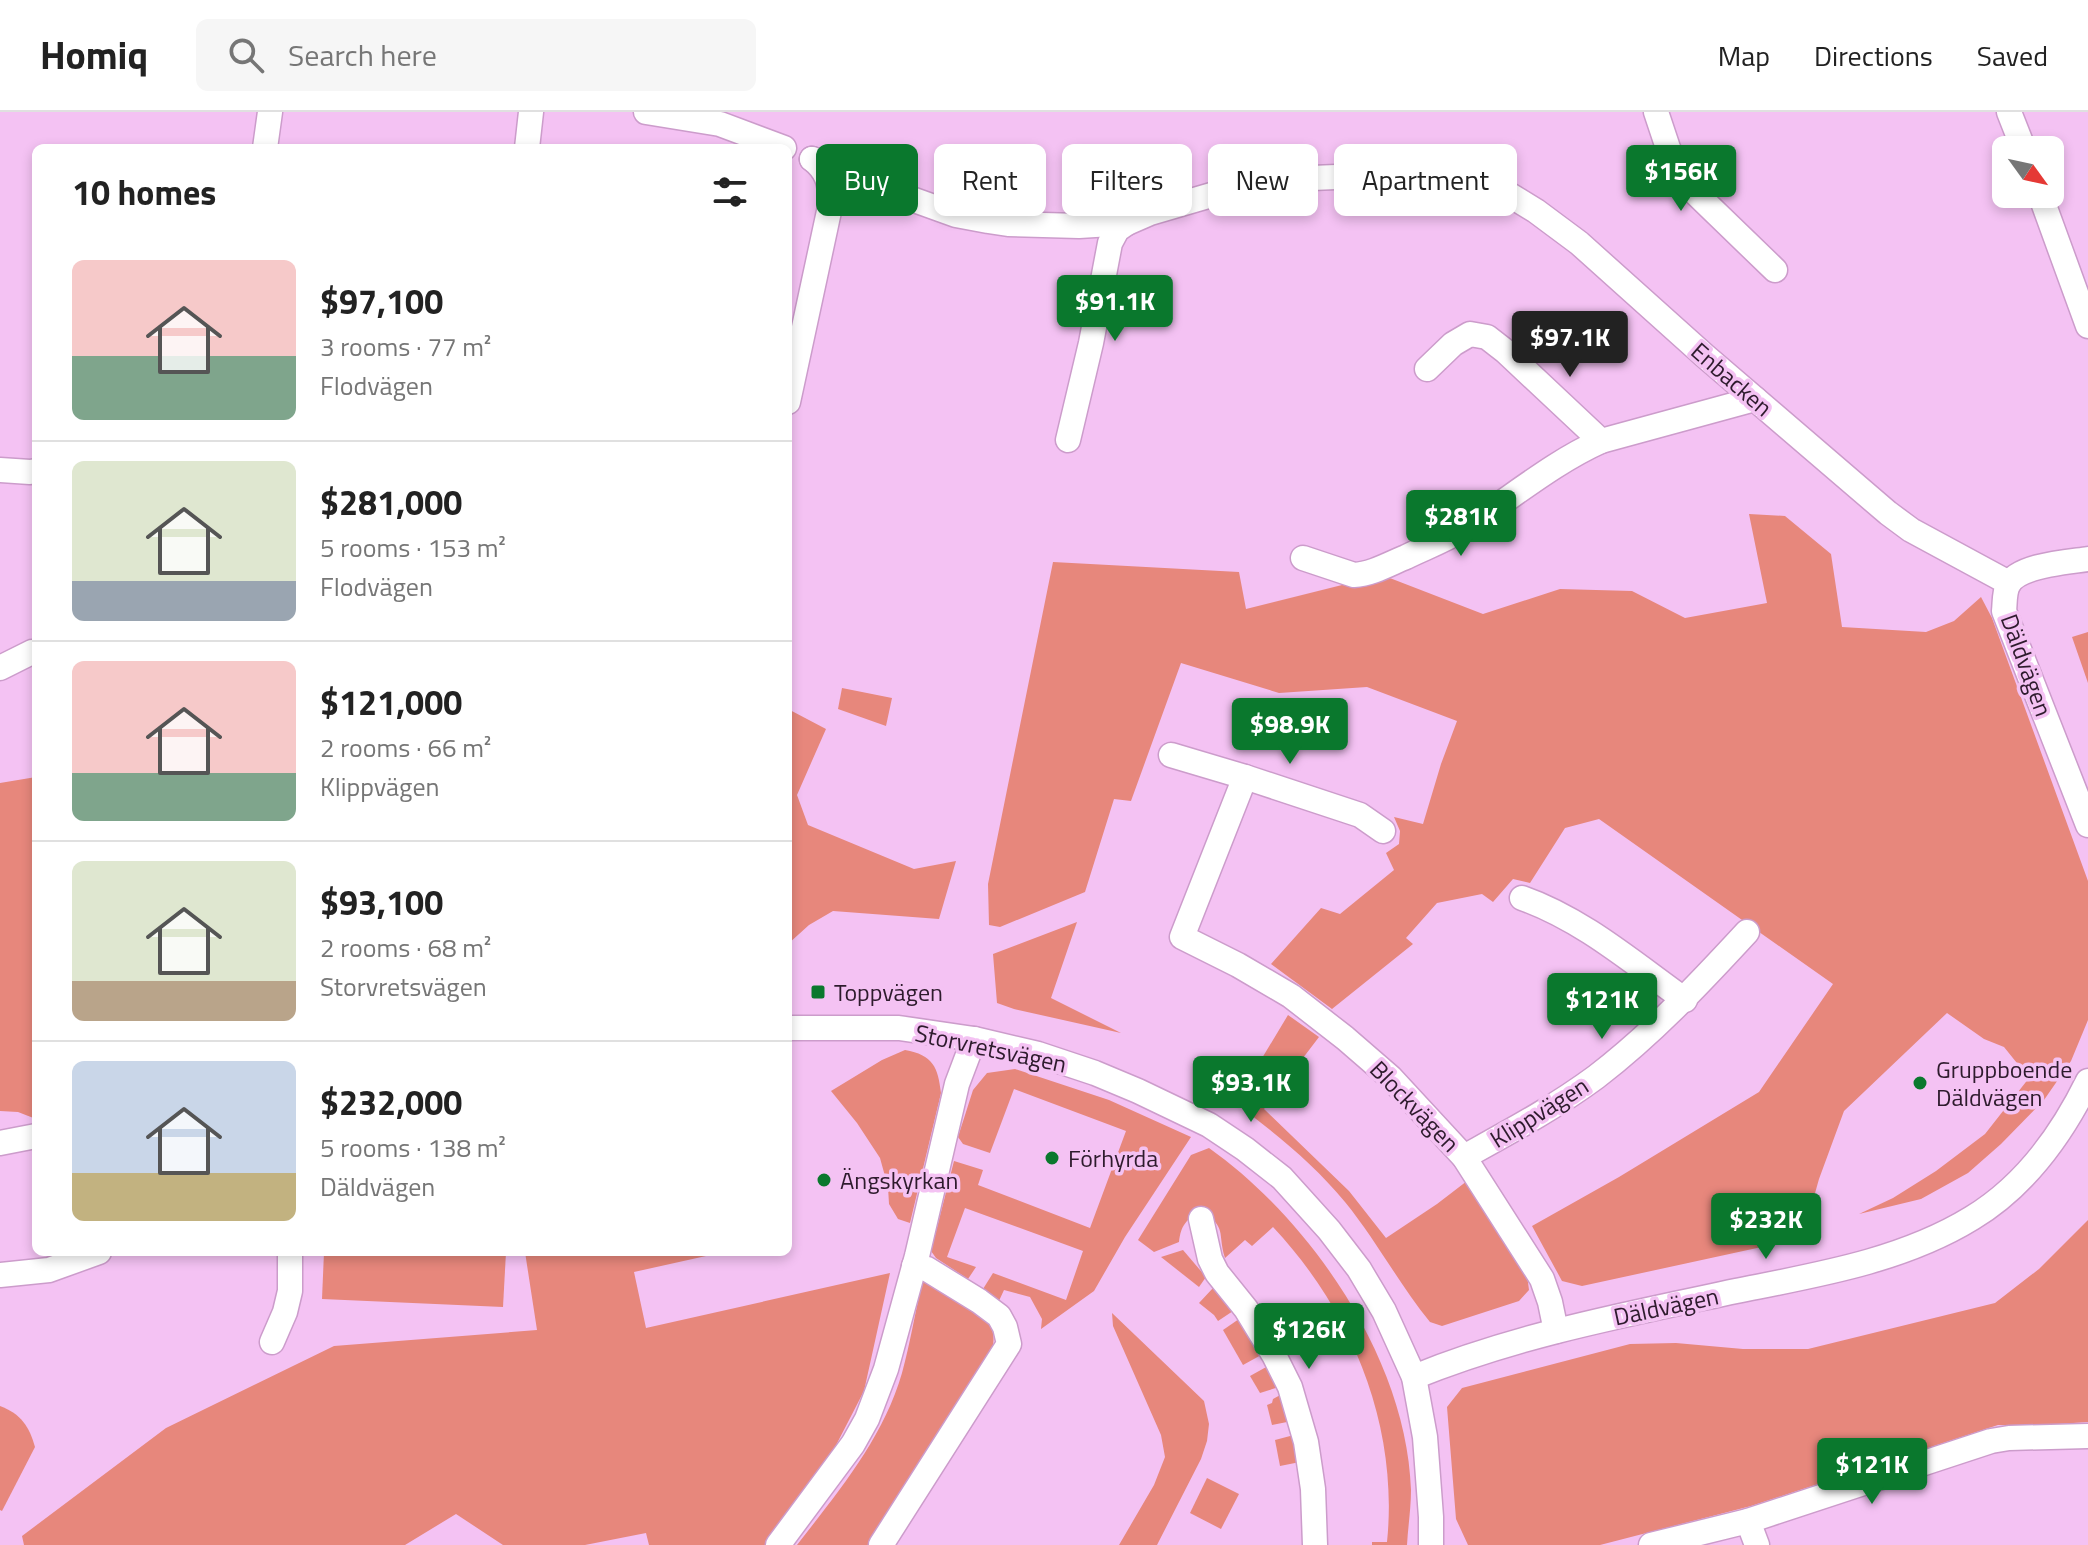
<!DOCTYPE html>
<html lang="en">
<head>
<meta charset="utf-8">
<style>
  body { margin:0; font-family:"Titillium Web",sans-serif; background:#f6f6f6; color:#222; height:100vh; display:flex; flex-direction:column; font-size:30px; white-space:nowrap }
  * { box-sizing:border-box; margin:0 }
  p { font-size:26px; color:#767676 }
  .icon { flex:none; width:44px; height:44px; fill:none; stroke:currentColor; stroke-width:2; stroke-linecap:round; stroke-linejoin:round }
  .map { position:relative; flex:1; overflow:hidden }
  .side { position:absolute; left:32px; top:32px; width:760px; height:1112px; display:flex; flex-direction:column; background:#fff; border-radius:12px; box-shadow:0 4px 12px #0003 }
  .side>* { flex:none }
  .top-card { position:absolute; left:816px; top:32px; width:760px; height:72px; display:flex; gap:16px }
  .needle { width:52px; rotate:123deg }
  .fabs { position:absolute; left:1992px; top:24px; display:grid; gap:16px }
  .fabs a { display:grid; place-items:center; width:72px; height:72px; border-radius:12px; background:#fff; box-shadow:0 4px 12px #0003; font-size:40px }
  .price { position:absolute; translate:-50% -68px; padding:0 18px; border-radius:8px; background:#0a782d; color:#fff; font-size:26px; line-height:52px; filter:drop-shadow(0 2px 4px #0008) }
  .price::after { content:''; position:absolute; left:50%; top:48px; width:24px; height:18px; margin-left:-12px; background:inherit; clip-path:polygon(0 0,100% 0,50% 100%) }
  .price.on { background:#222; color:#fff }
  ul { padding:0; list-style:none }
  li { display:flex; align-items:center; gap:24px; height:200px; padding:0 40px }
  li+li { border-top:2px solid #e0e0e0 }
  li span { display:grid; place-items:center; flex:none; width:224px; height:160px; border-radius:12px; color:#555 }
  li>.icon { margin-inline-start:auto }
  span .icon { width:96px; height:96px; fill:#fffc; stroke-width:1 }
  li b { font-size:34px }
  h2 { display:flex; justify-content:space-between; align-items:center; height:96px; padding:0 40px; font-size:34px }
  .chip { padding:0 28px; border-radius:12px; background:#fff; box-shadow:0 4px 12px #0003; font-size:28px; line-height:72px }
  .chip.on { background:#0a782d; color:#fff }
  header { display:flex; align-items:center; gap:48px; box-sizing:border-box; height:112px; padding:0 40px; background:#fff; border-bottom:2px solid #e0e0e0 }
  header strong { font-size:38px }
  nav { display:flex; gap:44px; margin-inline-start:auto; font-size:28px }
  .search { width:560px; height:72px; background:#f6f6f6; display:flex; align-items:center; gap:20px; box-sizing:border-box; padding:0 28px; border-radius:12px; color:#767676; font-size:30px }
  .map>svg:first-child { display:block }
  .green { fill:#e7877c }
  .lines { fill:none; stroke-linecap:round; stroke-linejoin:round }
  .minor-casing { stroke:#cc9ccb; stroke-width:27 }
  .minor { stroke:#fff; stroke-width:24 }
  .poi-dot { fill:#0a782d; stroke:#f4c2f3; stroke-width:3 }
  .labels { text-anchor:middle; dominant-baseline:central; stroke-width:7; stroke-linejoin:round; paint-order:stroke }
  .street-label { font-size:24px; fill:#2e1b2d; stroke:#f4c2f3 }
  .poi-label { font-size:24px; fill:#2e1b2d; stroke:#f4c2f3; text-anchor:start }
</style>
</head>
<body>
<header>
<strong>Homiq</strong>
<div class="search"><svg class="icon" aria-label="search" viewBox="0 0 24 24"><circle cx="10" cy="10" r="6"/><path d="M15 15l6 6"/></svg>Search here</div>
<nav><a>Map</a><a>Directions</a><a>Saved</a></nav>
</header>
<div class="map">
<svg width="2088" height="1433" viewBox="0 0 2088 1433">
  <rect width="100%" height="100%" fill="#f4c2f3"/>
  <g class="green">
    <polygon points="1749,402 1785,404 1831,442 1842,515 1926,520 1954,509 1981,485 1992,506 2088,769 2088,908 2071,949 2044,988 2001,1032 1968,1061 1921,1087 1859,1102 1893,1086 1936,1059 1985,1022 2029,966 2004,935 1984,927 1947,901 1844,999 1819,1067 1808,1106 1808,1125 1582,1174 1562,1169 1532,1114 1619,1065 1759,980 1833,872 1599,707 1565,716 1530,771 1513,767 1493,790 1482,782 1437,791 1406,826 1413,832 1332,897 1271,852 1321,796 1340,802 1394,758 1386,741 1399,732 1400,719 1394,705 1423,712 1441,652 1457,609 1367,575 1279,581 1181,551 1131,689 1114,687 1085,780 1000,815 989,813 988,772 1053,450 1239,460 1246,497 1382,463 1483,502 1560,477 1632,479 1685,506 1767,491"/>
    <polygon points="2088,520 2088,571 2072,525"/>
    <polygon points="842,576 892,586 886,614 838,597"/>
    <polygon points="788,597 826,617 797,683 808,713 914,757 956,749 939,807 833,799 809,813 788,832"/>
    <polygon points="36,665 36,1007 18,1000 0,999 0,671"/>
    <polygon points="1077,810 1051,886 1121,921 1014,897 997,891 993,842"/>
    <path d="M1288,903L1319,925L1264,997L1349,1079L1386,1126L1437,1092L1467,1069L1527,1163L1529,1178L1519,1189L1442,1214L1430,1210C1399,1172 1376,1128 1345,1090C1314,1052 1274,1020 1235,991Z"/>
    <path d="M905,938C933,943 938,955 941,981L910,1111L898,1107L889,1092L888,1075L880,1046L857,1011L831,979L882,948Z"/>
    <polygon points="1015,957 1109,988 1191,1025 1125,1125 1094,1179 1041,1217 1042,1207 1030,1185 1004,1178 998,1191 983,1177 993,1161 1066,1188 1083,1139 965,1096 947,1145 976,1155 968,1167 936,1146 931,1139 954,1049 983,1058 978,1073 1090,1116 1126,1019 1014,977 990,1041 963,1032 958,1025 973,978 987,961"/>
    <path d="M1209,1036C1312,1109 1407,1249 1411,1378C1411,1396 1408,1415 1407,1433H1372V1430H1387C1399,1314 1352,1199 1273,1115L1252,1134L1245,1128L1225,1146C1217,1120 1228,1117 1201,1098C1186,1108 1181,1113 1179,1130L1154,1140L1138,1128L1191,1043Z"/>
    <polygon points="2088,1108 2088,1310 2044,1313 1998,1313 1751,1394 1600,1433 1468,1433 1456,1407 1447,1295 1462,1276 1630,1232 1676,1231 1743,1237 1808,1237 1995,1191 2039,1157"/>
    <polygon points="1183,1138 1206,1165 1199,1175 1161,1145"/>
    <polygon points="324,1140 506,1140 503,1195 322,1187"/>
    <polygon points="525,1140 724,1140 634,1160 646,1216 890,1161 864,1279 832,1341 765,1433 649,1433 646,1421 585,1433 503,1433 456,1402 405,1433 24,1433 22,1424 166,1316 334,1234 537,1218"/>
    <path d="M930,1168C945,1178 987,1202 992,1217C995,1227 993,1234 991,1243L868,1433H797C838,1380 883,1327 902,1261C910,1232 915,1201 922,1171Z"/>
    <polygon points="1213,1176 1233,1199 1218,1209 1214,1203 1199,1191"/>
    <polygon points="1112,1201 1204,1289 1209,1312 1207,1329 1201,1347 1157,1433 1119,1433 1154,1373 1165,1345 1161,1323 1113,1214"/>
    <polygon points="1239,1207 1263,1242 1243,1253 1223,1218"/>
    <polygon points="1268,1254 1279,1275 1260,1281 1250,1264"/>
    <polygon points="1282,1282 1292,1309 1272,1313 1267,1293 1272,1291 1273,1287"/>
    <path d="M0,1294C21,1302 29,1314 35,1335L2,1399L0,1398Z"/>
    <polygon points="1294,1323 1300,1350 1280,1354 1275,1328"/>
    <polygon points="1207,1366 1239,1382 1221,1417 1190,1401"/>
  </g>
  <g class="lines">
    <defs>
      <g id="minor">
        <polyline points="646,0 720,12 784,36"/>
        <polyline points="1656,0 1668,36 1683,69 1775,158"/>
        <polyline points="2009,0 2024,38"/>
        <polyline points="265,36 270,0"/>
        <polyline points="527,36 531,0"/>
        <polyline points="812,47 869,70"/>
        <polyline points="2040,82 2088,214"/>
        <polyline points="906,85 956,103 988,109 1008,112 1079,114 1127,111 1150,101 1232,77 1288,67 1408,62 1451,63 1500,77 1536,99 1579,131 1705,244 1888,401 1911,418 2009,471"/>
        <polyline points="1427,257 1453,232 1470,222 1487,225 1505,239 1601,329 1755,287"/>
        <path d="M788,290L831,90C830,70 827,59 812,47"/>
        <polyline points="1068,328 1091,231 1110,131 1117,118 1127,111"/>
        <polyline points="0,358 30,360 36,359"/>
        <path d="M1303,446L1354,463C1372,462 1389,452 1406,445C1424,436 1444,429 1461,418C1508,389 1550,352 1601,329"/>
        <path d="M2088,447C2068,450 2018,453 2008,473C2004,481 2005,491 2004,499L2088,713"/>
        <polyline points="0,556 32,540 36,540"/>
        <polyline points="1171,643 1245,665 1360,703 1383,719"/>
        <polyline points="1245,665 1182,825 1238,853 1291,884 1345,926 1390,965 1464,1045 1542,1167 1550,1190 1556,1219"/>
        <path d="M1522,786C1582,807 1633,851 1685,888"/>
        <polyline points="788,916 899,916 974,927 1038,942 1095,961 1138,979 1209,1013 1245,1037 1282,1066 1329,1118 1359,1157 1384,1199 1414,1265 1425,1325 1431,1405 1431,1433"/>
        <polyline points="0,1031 36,1024"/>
        <path d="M1464,1045C1509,1020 1554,996 1596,965C1652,922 1699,872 1747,820"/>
        <polyline points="1201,1107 1210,1147 1217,1161 1246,1197 1274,1243 1290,1275 1306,1330 1313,1377 1315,1433"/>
        <polyline points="0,1163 49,1158 99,1140"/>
        <polyline points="272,1230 285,1200 290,1179 290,1140"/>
        <path d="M1414,1265C1517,1223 1628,1202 1736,1179C1816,1163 1902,1149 1972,1106C2025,1074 2061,1024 2088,969"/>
        <polyline points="1748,1409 1757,1433"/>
        <polyline points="778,1433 853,1332 867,1307 886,1257 917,1144 957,972 974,927"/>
        <polyline points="881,1433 1009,1232 1005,1215 999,1204 979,1189 927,1157 914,1154"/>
        <polyline points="1651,1433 1748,1409 1991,1329 2009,1326 2088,1324"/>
      </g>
    </defs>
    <use href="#minor" class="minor-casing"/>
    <use href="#minor" class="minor"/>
  </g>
  <g class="poi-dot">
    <rect x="810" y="872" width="16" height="16" rx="4"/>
    <circle cx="1920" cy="971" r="8"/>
    <circle cx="1052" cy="1046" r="8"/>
    <circle cx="824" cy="1068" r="8"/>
  </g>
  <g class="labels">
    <g class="street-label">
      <text transform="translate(1732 267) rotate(41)">Enbacken</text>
      <text transform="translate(2027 553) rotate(70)">Däldvägen</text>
      <text transform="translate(991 936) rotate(12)">Storvretsvägen</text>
      <text transform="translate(1415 994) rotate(46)">Blockvägen</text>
      <text transform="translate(1539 1000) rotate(-32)">Klippvägen</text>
      <text transform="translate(1666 1194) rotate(-12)">Däldvägen</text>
    </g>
    <g class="poi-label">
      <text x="834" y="880">Toppvägen</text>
      <text x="1936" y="957">Gruppboende<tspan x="1936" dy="28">Däldvägen</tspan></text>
      <text x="1068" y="1046">Förhyrda</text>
      <text x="840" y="1068">Ängskyrkan</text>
    </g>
  </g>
</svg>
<div class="fabs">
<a><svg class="needle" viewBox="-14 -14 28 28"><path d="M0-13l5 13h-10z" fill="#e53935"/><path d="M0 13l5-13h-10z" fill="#767676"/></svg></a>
</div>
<b class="price" style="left:1681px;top:101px">$156K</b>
<b class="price" style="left:1115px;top:231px">$91.1K</b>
<b class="price on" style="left:1570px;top:267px">$97.1K</b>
<b class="price" style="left:1461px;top:446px">$281K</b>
<b class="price" style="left:1290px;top:654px">$98.9K</b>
<b class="price" style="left:1602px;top:929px">$121K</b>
<b class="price" style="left:1251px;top:1012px">$93.1K</b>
<b class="price" style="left:1766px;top:1149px">$232K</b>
<b class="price" style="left:1309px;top:1259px">$126K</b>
<b class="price" style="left:1872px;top:1394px">$121K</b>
<div class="top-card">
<a class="chip on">Buy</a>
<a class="chip">Rent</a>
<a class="chip">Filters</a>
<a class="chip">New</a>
<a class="chip">Apartment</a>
</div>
<section class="side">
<h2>10 homes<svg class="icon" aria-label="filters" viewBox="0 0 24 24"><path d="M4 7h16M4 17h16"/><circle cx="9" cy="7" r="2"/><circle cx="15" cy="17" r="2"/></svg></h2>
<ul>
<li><span style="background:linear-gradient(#f6c9c9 60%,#7fa58c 0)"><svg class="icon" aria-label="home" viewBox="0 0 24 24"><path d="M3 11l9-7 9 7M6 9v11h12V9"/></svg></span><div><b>$97,100</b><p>3 rooms · 77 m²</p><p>Flodvägen</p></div></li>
<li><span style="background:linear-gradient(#dfe7d0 75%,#9aa5b1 0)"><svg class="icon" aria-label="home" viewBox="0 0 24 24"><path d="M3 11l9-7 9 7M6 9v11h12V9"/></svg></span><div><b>$281,000</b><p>5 rooms · 153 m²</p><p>Flodvägen</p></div></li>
<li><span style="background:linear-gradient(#f6c9c9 70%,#7fa58c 0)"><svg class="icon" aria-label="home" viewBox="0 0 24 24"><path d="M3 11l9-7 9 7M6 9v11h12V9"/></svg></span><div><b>$121,000</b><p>2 rooms · 66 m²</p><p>Klippvägen</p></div></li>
<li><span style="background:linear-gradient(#dfe7d0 75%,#b9a48a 0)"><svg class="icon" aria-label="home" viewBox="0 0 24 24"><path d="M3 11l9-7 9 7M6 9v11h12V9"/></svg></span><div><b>$93,100</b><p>2 rooms · 68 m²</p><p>Storvretsvägen</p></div></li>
<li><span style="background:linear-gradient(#c9d6e8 70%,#c2b280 0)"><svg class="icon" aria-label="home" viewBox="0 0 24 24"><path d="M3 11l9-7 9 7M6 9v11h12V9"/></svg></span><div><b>$232,000</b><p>5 rooms · 138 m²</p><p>Däldvägen</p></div></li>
</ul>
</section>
</div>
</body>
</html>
